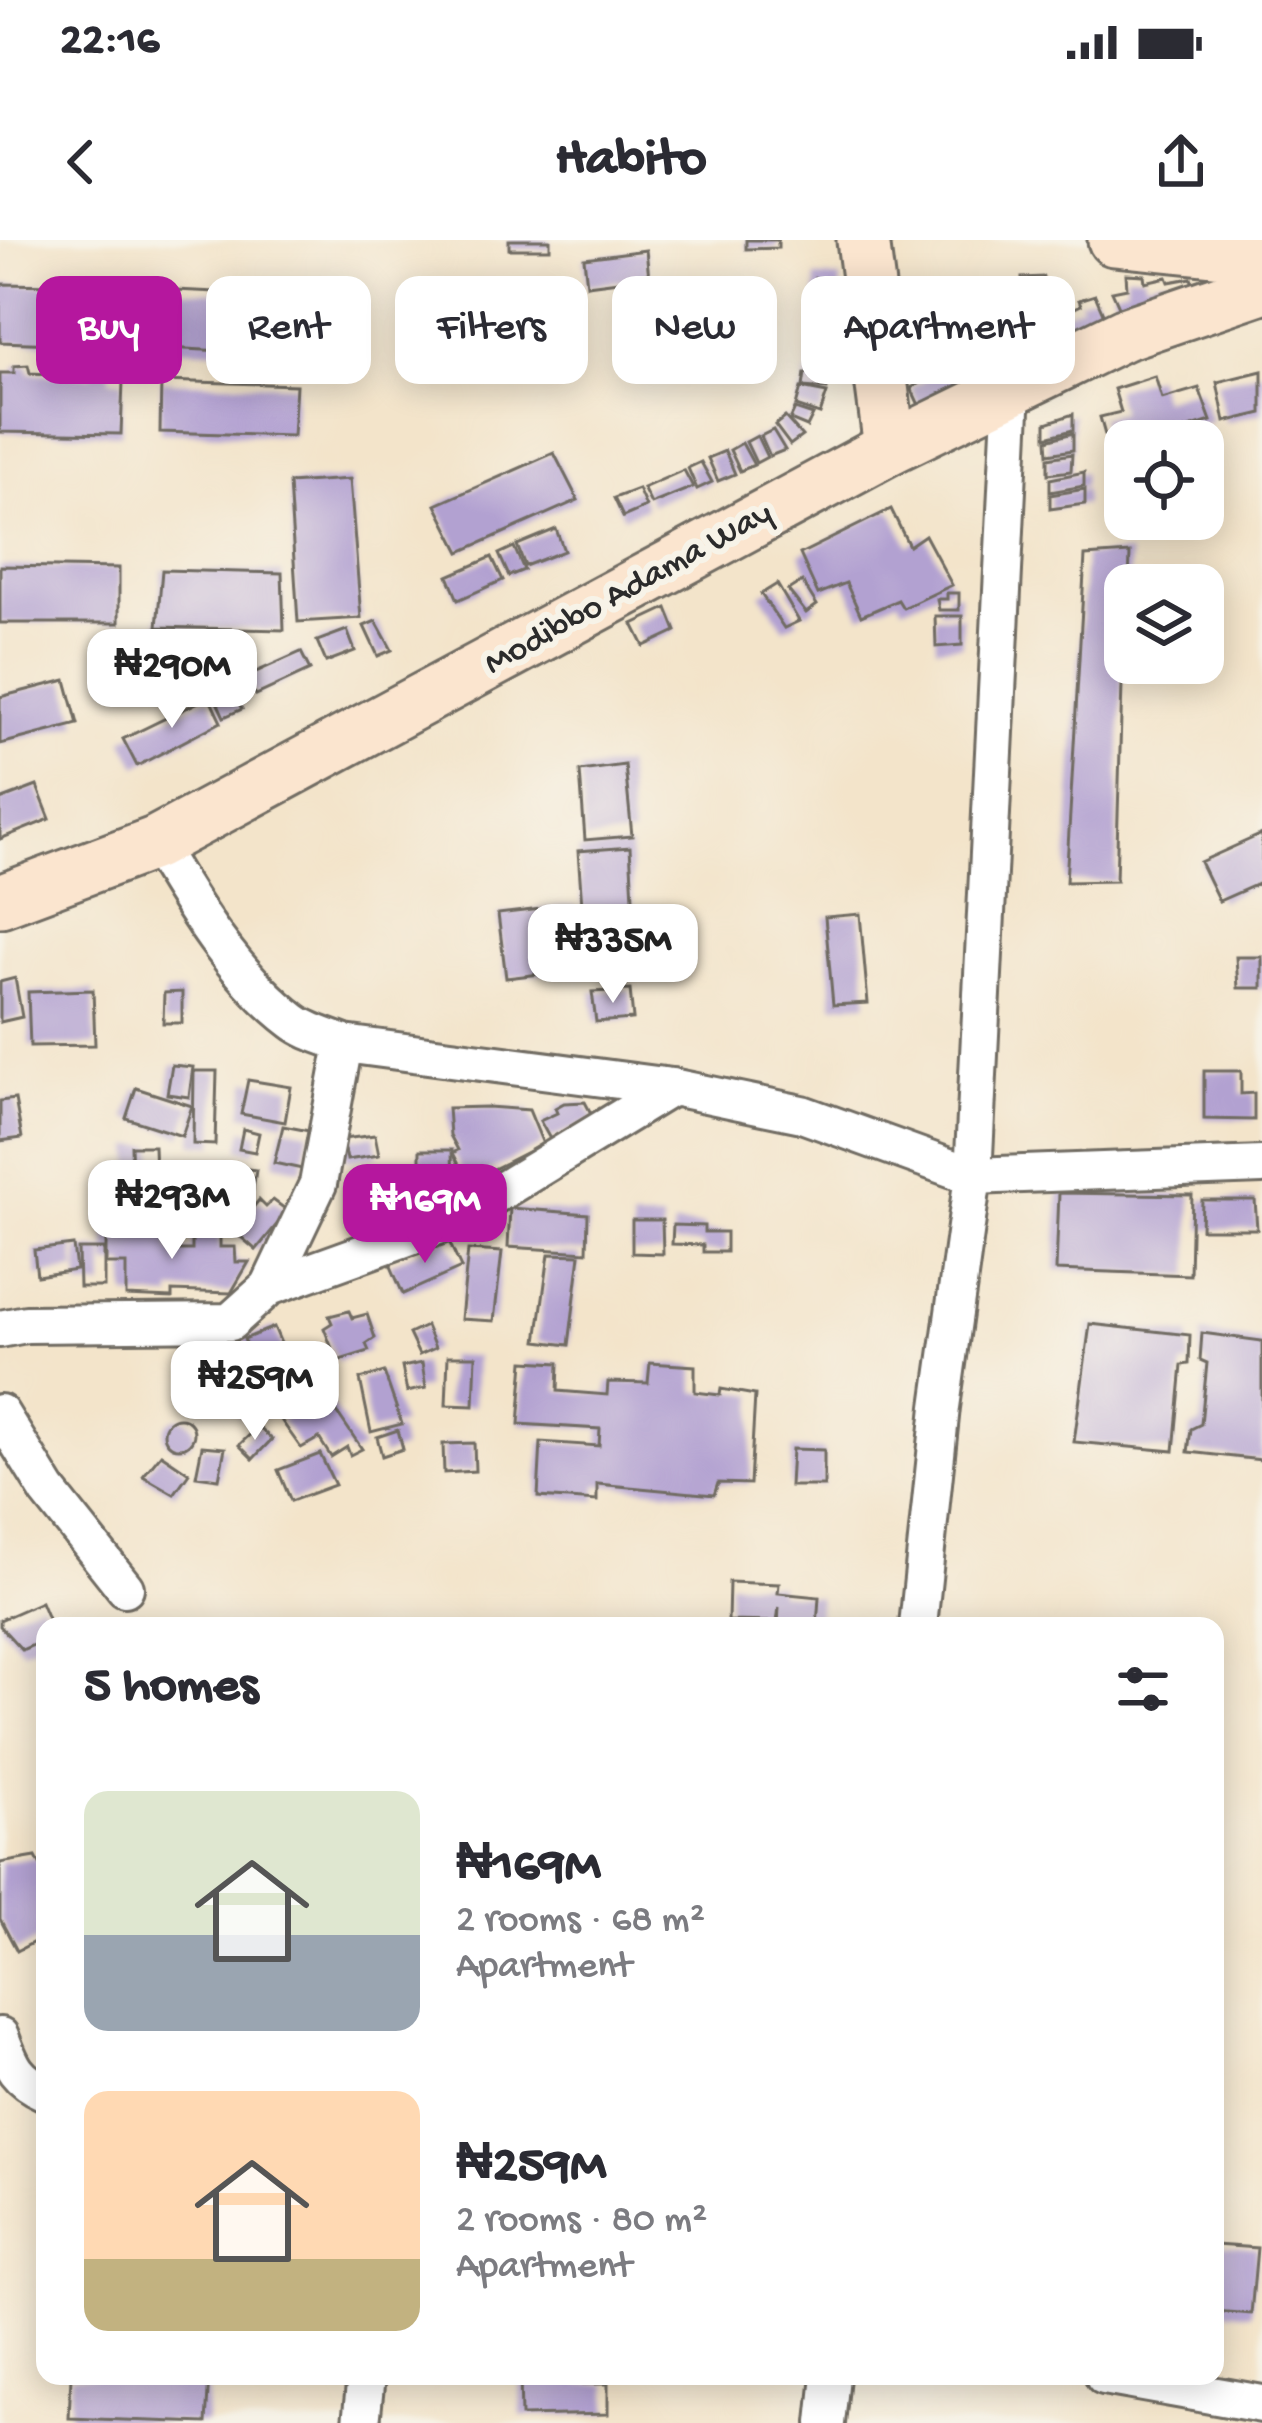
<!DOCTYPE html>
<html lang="en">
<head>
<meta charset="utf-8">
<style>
  body { margin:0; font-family:"Gochi Hand",sans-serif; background:#f7f7f7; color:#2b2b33; height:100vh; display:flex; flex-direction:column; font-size:45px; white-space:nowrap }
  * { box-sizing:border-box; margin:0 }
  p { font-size:39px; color:#7c7c81 }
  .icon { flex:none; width:66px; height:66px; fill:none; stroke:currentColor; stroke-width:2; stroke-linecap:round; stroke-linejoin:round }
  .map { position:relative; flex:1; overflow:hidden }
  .drawer { position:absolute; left:36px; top:1377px; width:1188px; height:768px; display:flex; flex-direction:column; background:#fff; border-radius:24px; box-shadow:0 6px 30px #0003 }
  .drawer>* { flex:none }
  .hud { position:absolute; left:36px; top:36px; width:1191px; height:108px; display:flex; gap:24px }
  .controls { position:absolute; left:1104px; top:180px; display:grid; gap:24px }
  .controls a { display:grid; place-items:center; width:120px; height:120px; border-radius:24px; background:#fff; box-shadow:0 6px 30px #0003; font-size:60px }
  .price { position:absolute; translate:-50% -102px; padding:0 27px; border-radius:24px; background:#fff; color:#222; font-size:39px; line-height:78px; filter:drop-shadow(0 3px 6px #0008) }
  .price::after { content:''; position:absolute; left:50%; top:72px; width:36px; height:27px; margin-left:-18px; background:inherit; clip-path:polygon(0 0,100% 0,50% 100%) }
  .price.selected { background:#b5179e; color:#fff }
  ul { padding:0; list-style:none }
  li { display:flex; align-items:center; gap:36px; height:300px; padding:0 48px }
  li span { display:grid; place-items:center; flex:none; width:336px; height:240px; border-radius:24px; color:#555 }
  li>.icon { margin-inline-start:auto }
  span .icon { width:144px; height:144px; fill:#fffc; stroke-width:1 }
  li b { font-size:51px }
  h2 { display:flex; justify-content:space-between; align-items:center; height:144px; padding:0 48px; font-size:51px }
  .tag { padding:0 42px; border-radius:24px; background:#fff; box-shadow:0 6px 30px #0003; font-size:42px; line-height:108px }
  .tag.selected { background:#b5179e; color:#fff }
  .status { display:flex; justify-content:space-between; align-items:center; height:84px; padding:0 60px; background:#fff; direction:ltr }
  .status svg { height:33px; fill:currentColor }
  header { display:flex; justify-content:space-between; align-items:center; height:156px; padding:0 48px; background:#fff; font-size:54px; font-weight:700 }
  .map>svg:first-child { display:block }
  .building { fill:#b2a1d1 }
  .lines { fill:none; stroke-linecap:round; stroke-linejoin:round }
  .minor-casing { stroke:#716c63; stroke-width:42 }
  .secondary-casing { stroke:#716c63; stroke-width:57 }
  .minor { stroke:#fff; stroke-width:36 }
  .secondary { stroke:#fbe5cf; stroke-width:51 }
  .labels { text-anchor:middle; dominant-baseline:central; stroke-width:12; stroke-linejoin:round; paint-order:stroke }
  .street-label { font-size:36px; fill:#2b2b2b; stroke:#f7f3e8 }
</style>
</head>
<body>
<div class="status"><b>22:16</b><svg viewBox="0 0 49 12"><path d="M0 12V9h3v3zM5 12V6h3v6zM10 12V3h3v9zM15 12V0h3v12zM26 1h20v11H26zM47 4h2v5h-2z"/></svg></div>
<header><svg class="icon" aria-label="back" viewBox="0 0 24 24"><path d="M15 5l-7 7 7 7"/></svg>Habito<svg class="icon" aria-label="share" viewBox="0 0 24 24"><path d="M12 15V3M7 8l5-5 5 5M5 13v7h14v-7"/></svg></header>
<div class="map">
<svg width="1262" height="2183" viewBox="0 0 1262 2183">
  <rect width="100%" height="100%" fill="#f7f3e8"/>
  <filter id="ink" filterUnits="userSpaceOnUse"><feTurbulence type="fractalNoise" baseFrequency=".00833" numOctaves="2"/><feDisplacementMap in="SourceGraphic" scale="24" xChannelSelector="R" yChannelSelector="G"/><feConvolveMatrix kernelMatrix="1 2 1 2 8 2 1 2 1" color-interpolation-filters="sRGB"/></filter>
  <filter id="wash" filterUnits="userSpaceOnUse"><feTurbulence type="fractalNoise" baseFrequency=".004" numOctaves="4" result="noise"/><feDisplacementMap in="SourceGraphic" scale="48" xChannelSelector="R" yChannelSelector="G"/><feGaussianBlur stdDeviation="2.7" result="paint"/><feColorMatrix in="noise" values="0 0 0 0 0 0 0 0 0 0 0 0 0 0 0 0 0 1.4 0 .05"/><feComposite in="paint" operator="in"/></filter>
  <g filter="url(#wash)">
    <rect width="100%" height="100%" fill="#f3e4ca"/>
    <g id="blocks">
      <g class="building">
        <rect x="509" y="0" width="41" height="9"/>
        <polygon points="746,0 778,0 778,8 746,9"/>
        <polygon points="646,10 649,37 587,45 584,18"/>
        <polygon points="1126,34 1144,35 1145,42 1167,37 1169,42 1191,38 1194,47 1121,71 1112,51 1127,48"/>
        <polygon points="1043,37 1045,55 1023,58 1022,38"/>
        <polygon points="815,38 840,38 842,77 815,79"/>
        <polygon points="649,40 653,76 639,76 635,42"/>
        <polygon points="0,44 117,46 116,106 0,102"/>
        <polygon points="133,48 278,55 276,114 130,106"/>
        <polygon points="678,48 680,60 666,60 666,65 658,67 655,50"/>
        <polygon points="891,53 914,53 914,63 933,63 933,91 911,91 911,69 891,70"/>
        <polygon points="1095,55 1105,78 919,165 911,148 1000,97 1004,102 1081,65 1079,60"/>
        <polygon points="667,80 668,119 636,121 635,81"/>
        <polygon points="816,82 834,82 833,95 816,95"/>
        <polygon points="907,97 928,97 928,110 907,111"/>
        <rect x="808" y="102" width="24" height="14"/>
        <polygon points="808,119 830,121 830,132 808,131"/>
        <polygon points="28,125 30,133 93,136 93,130 109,129 110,139 123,141 121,194 0,192 0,133 14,133 14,126"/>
        <polygon points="1262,131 1262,173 1225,182 1217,142"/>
        <polygon points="805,133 828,135 827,149 803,147"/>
        <polygon points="1155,136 1162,159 1199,148 1211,181 1149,201 1125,201 1125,209 1110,213 1100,177 1121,172 1114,149"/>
        <polygon points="161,141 296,145 293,196 160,192"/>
        <polygon points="801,148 827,153 820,174 796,166"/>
        <polygon points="795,169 813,175 807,187 790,180"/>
        <polygon points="1073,174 1073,190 1046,197 1046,183"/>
        <polygon points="785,177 802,196 790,205 775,185"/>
        <polygon points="773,190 785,210 770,216 761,196"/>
        <polygon points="1073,193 1073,210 1048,214 1047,200"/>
        <polygon points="757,196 767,217 756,223 746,202"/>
        <polygon points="742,203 754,225 740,231 730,210"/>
        <polygon points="725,211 735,234 718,241 708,218"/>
        <polygon points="554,213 578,260 460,312 436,265"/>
        <polygon points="1072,214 1071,231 1048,234 1048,218"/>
        <polygon points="701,222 712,242 697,249 688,228"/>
        <polygon points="684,230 693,247 651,264 643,248"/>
        <polygon points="1084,232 1084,246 1050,252 1050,239"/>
        <polygon points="350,239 361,378 298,382 289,243"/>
        <polygon points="638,249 646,267 623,277 614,258"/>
        <polygon points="1085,249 1085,264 1050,269 1050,255"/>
        <polygon points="891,269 909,306 925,295 952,345 903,368 898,360 861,376 846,343 818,354 800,314"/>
        <polygon points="556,289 564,311 525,326 517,305"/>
        <polygon points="514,307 524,330 509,336 499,314"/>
        <polygon points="1130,313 1129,345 1125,345 1116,641 1066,642 1085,316"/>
        <polygon points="492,317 503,340 458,360 448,336"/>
        <polygon points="0,326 119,328 119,383 0,383"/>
        <polygon points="162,330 282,333 284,390 157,387"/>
        <polygon points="802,341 817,365 806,373 788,350"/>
        <polygon points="777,344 799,381 784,388 761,354"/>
        <polygon points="947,353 959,353 959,370 939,370 937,359 947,359"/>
        <polygon points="667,368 676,391 644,406 633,384"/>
        <polygon points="935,376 962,376 962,405 936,407"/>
        <polygon points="376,381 392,410 378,416 364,386"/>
        <polygon points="347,390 355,411 326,422 317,401"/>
        <polygon points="301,412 310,430 256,455 245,437"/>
        <polygon points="66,440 78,484 0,504 0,457"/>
        <polygon points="228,444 242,469 224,477 212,451"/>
        <polygon points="209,457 221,482 137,526 123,499"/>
        <polygon points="625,525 632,596 585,600 580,531"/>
        <polygon points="37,546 50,579 0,599 0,560"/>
        <polygon points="1262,594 1262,642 1219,661 1200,622"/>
        <polygon points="630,607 634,676 583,679 578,611"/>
        <polygon points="575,665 583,729 506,738 498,674"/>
        <polygon points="860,674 868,763 833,765 825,677"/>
        <polygon points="1236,717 1262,717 1262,748 1238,748"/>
        <polygon points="15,738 22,777 0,782 0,742"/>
        <polygon points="93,750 95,805 30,806 28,752"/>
        <polygon points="630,750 633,779 596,782 592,752"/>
        <polygon points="182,752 182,783 163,783 164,753"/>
        <polygon points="172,825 193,827 189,857 167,854"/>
        <polygon points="194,831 217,831 215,905 193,904"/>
        <polygon points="1204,831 1241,831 1241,854 1254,853 1254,880 1204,879"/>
        <polygon points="248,840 291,847 285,882 241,874"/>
        <polygon points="136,848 192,866 182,896 126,878"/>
        <polygon points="15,859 22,898 0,901 0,861"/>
        <polygon points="585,862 594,879 550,899 540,881 557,873 555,868 564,863"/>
        <polygon points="488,867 529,870 543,904 468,942 453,913 458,910 450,895 448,868"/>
        <polygon points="283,886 309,891 302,929 274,923"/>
        <polygon points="243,889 259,893 255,912 239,909"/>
        <polygon points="375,895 379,915 347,920 343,899"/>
        <polygon points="131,906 154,906 155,934 132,934"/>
        <polygon points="420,910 452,910 453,948 420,948"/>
        <polygon points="232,927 256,930 253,950 230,946"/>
        <polygon points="155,941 197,943 195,978 152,975"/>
        <polygon points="200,943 226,946 225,989 198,986"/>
        <polygon points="410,949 418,980 382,992 374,960"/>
        <polygon points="1059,953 1192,955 1190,1035 1056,1030"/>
        <polygon points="259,960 266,967 273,960 288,971 256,1010 234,991"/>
        <polygon points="1202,960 1255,960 1257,989 1201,989"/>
        <polygon points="510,968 588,974 587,1012 508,1007"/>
        <polygon points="632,980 662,980 663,1014 632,1013"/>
        <polygon points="131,982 169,983 169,1010 192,1010 192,995 220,995 220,1007 235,1007 236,1022 249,1022 231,1053 172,1051 172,1058 126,1056 126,1024 106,1024 106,992 131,993"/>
        <polygon points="673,985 704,986 704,992 726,992 726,1012 703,1012 703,1005 672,1004"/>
        <polygon points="447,997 461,1028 403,1054 390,1024"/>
        <polygon points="73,1005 76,1030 37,1036 34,1010"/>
        <polygon points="78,1009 104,1009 104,1047 79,1047"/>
        <polygon points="468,1010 502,1012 494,1081 461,1079"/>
        <polygon points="549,1014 580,1015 569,1105 537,1101"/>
        <polygon points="349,1071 352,1078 367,1074 375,1098 366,1104 369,1111 337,1121 324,1088 332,1083 329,1076"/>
        <polygon points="1090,1084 1190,1095 1189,1124 1182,1125 1174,1211 1074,1202"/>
        <polygon points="426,1086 435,1108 419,1115 409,1094"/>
        <polygon points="274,1087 285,1113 253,1125 250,1120 222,1123 222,1108 246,1104 244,1099"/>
        <polygon points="1202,1093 1262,1101 1262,1220 1188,1212 1191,1189 1201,1184 1207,1123 1200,1120"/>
        <polygon points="448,1116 476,1116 474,1166 446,1165"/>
        <polygon points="524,1121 559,1123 558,1151 607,1155 608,1142 648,1143 650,1123 695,1126 695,1152 720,1155 721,1149 755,1155 750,1244 718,1243 714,1255 597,1244 597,1261 538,1257 541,1202 599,1206 600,1189 519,1184"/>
        <polygon points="422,1123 426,1148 407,1152 402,1127"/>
        <polygon points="384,1132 402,1184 371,1192 360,1139"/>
        <polygon points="270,1135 279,1166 238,1176 229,1147"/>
        <polygon points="330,1162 362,1209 350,1215 347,1207 331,1217 319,1198 301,1208 281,1180 310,1163 317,1171"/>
        <circle cx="179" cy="1193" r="15"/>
        <polygon points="258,1187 272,1199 253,1219 239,1205"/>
        <polygon points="398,1190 403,1209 382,1216 377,1197"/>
        <polygon points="474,1203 475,1231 444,1233 443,1204"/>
        <polygon points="202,1206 225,1208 219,1239 196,1236"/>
        <polygon points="792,1209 824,1210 824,1246 790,1246"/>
        <polygon points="161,1214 189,1233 174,1254 143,1236"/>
        <polygon points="320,1214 335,1245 291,1261 278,1230"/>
        <polygon points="729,1342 779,1344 778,1353 819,1357 817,1386 778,1386 779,1367 777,1382 728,1381"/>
        <polygon points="41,1362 51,1386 45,1386 45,1400 22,1410 0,1386 0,1380"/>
        <polygon points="36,1617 45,1634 45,1696 17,1711 0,1679 0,1623"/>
        <polygon points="1215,2005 1257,2008 1251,2074 1215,2071"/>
        <polygon points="71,2136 209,2136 206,2183 69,2178"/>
        <polygon points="520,2136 578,2136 579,2144 608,2144 608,2174 521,2176"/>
      </g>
    </g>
  </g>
  <g filter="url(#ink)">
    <use href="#blocks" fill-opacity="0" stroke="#716c63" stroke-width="3"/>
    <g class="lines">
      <defs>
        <g id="minor">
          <path d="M155,603C192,666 235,737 293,781C307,792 328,797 344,804L672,847L802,874L973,936L1262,925"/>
          <polyline points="269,1047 318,944 344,804"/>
          <polyline points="0,1089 26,1084 230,1082 269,1047 452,981 672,847"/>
          <polyline points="0,1173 48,1251 125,1348"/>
          <polyline points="918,1386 941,1167 973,936 1012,149"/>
          <path d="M0,1796C11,1825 15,1839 45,1852"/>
          <polyline points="1104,2136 1262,2164"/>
          <polyline points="361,2183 366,2136"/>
          <polyline points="826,2183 831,2136"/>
        </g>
        <g id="secondary">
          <polyline points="863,0 890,208"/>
          <polyline points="1114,0 1262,15"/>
          <polyline points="0,661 155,603 890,208 1124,94 1262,47"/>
        </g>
      </defs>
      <use href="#minor" class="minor-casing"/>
      <use href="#secondary" class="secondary-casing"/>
      <use href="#minor" class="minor"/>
      <use href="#secondary" class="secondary"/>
    </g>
  </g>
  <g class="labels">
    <g class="street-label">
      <text transform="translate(629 350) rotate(-29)">Modibbo Adama Way</text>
    </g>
  </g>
</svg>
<div class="controls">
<a><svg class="icon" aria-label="locate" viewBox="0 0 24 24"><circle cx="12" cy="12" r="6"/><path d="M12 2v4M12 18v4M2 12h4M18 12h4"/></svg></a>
<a><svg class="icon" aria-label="layers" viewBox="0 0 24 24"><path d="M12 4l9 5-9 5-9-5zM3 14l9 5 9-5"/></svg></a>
</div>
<b class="price" style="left:172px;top:491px">₦290M</b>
<b class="price" style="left:613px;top:766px">₦335M</b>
<b class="price" style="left:172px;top:1022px">₦293M</b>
<b class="price selected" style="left:425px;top:1026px">₦169M</b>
<b class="price" style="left:255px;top:1203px">₦259M</b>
<div class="hud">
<a class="tag selected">Buy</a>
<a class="tag">Rent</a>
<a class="tag">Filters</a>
<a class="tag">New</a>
<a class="tag">Apartment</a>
</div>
<section class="drawer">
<h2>5 homes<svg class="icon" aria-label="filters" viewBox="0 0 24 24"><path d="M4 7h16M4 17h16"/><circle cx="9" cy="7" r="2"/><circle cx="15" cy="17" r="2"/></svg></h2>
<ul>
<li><span style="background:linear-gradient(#dfe7d0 60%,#9aa5b1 0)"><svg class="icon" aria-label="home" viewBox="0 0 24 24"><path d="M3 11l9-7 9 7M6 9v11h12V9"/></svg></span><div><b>₦169M</b><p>2 rooms · 68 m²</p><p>Apartment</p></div></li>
<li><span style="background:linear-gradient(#ffd9b3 70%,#c2b280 0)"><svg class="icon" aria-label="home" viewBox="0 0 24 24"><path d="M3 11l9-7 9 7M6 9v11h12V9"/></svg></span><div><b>₦259M</b><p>2 rooms · 80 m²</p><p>Apartment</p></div></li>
</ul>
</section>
</div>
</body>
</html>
